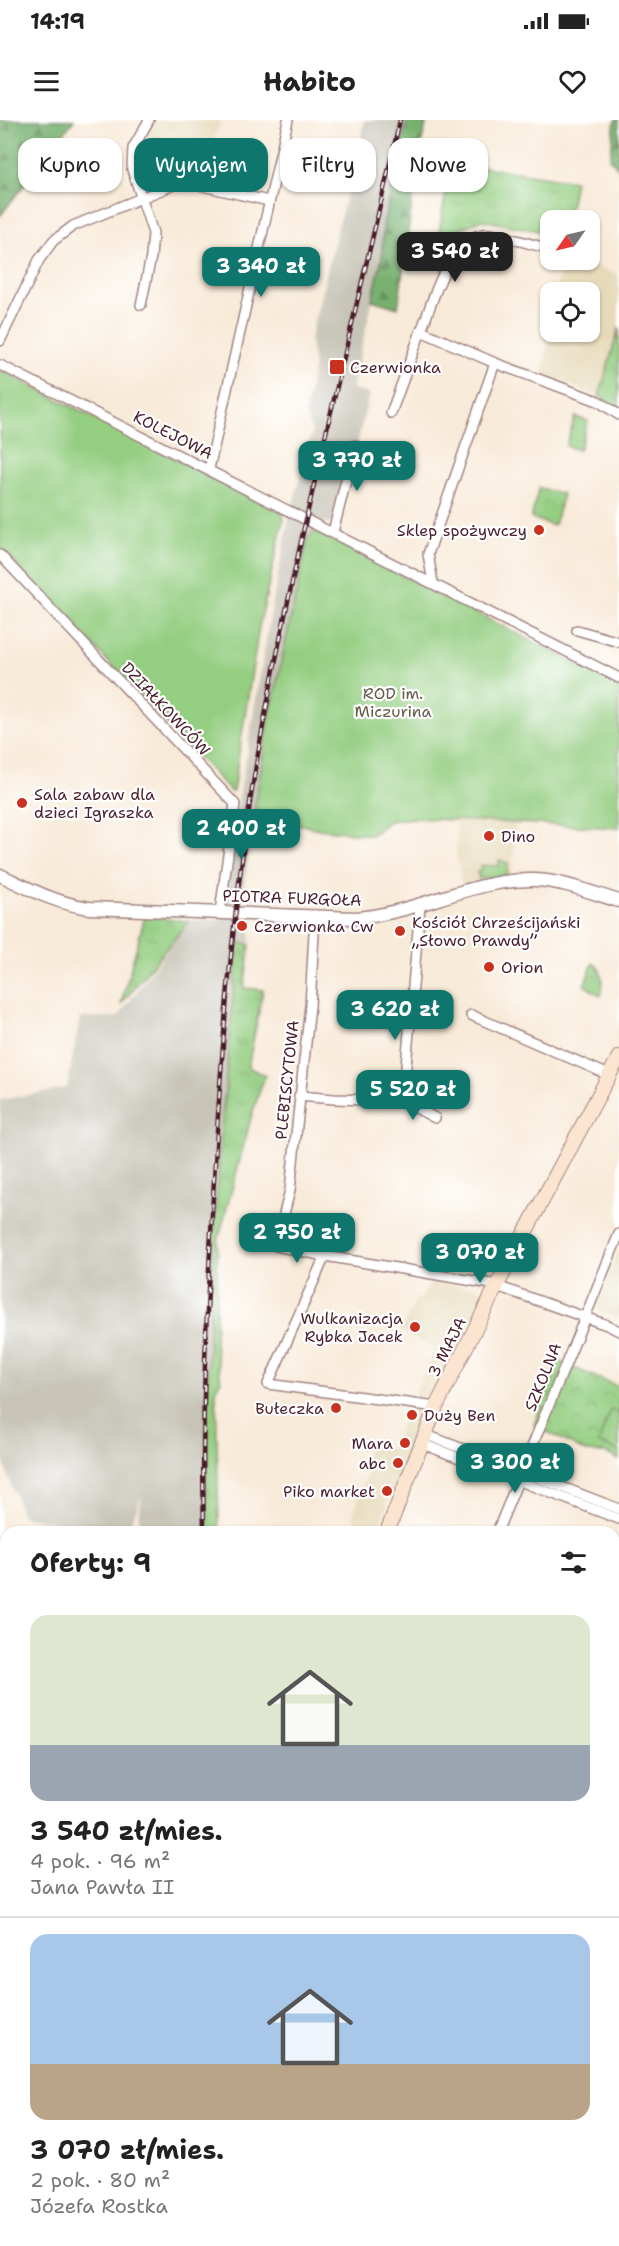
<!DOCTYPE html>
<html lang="pl">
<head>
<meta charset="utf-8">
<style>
  body { margin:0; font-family:"Shantell Sans",sans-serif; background:#f2f2f2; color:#222; height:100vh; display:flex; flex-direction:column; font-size:22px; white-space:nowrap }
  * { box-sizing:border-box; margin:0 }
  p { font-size:20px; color:#767676 }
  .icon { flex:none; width:33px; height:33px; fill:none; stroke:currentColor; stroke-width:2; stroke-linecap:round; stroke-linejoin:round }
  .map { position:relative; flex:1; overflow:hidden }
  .drawer { position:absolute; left:0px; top:1406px; width:620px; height:722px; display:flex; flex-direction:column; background:#fff; border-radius:18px 18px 0 0; box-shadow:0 2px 4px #0004 }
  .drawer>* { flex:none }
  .top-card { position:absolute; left:18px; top:18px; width:584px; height:54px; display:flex; gap:12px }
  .needle { width:39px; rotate:236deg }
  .tools { position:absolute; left:540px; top:90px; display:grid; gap:12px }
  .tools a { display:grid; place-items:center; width:60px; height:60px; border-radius:12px; background:#fff; box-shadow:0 2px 4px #0004; font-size:30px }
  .price { position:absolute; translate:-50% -51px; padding:0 14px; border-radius:12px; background:#0f766e; color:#fff; font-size:20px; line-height:39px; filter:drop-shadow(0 2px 3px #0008) }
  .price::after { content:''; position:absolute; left:50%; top:36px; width:18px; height:14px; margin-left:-9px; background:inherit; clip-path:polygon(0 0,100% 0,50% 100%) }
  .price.current { background:#222; color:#fff }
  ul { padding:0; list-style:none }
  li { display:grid; align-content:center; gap:12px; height:318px; padding:0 30px }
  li+li { border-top:2px solid #e0e0e0 }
  li span { display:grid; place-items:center; height:186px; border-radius:18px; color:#555 }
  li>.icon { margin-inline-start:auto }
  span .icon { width:108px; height:108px; fill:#fffc; stroke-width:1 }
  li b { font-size:26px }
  h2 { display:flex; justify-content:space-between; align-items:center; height:72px; padding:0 30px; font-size:26px }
  .pill { padding:0 21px; border-radius:18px; background:#fff; box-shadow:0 2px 4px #0004; font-size:21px; line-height:54px }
  .pill.current { background:#0f766e; color:#fff }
  .status { display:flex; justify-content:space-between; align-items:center; height:42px; padding:0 30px; background:#fff; direction:ltr }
  .status svg { height:16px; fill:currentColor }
  header { display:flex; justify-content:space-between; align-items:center; height:78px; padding:0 30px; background:#fff; font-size:27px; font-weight:700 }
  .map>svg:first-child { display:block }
  .built { fill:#e7daba }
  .industrial { fill:#c8c4b8 }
  .grass { fill:url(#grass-tufts); stroke:#6f7656; stroke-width:1.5 }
  .forest { fill:url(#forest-firs); stroke:#60684d; stroke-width:1.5 }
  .park { fill:url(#park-crowns); stroke:#6f7656; stroke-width:1.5 }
  .garden { fill:#94ce81; stroke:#6f7656; stroke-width:1.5 }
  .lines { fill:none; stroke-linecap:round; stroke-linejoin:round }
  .minor-casing { stroke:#a18482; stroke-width:12 }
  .tertiary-casing { stroke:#a18482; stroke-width:15 }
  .secondary-casing { stroke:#a18482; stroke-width:16 }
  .minor { stroke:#fff; stroke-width:9 }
  .tertiary { stroke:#fff; stroke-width:12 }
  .secondary { stroke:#fce5d0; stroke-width:14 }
  .rail-casing { stroke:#4a1f2b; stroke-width:4.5 }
  .rail { stroke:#fff; stroke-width:2; stroke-dasharray:7; stroke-linecap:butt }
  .poi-dot { fill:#c8321e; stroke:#fff; stroke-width:2 }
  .labels { text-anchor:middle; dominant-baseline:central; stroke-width:4.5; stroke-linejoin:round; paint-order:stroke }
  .poi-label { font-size:16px; fill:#4a1f2b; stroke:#fff; text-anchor:start }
  .street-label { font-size:16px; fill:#4a1f2b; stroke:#fff }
  .park-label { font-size:16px; fill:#645c49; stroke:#fff }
</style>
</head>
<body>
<div class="status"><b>14:19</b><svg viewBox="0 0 49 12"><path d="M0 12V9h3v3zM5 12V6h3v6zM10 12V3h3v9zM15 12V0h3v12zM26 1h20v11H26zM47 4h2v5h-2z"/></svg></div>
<header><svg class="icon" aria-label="menu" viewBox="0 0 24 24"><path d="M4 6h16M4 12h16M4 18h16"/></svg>Habito<svg class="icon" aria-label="heart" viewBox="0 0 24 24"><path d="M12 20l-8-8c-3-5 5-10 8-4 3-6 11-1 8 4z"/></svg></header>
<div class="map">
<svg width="619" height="2126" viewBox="0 0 619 2126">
  <defs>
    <pattern id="grass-tufts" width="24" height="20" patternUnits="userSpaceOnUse" patternTransform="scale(1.5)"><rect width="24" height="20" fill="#94ce81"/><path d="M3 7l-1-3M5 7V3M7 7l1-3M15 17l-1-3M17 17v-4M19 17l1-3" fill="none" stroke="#81b070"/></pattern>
    <pattern id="forest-firs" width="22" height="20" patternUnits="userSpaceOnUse" patternTransform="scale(1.5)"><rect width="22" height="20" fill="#77b16f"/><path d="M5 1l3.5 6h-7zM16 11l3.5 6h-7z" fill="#648f5b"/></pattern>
    <pattern id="park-crowns" width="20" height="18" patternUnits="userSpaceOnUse" patternTransform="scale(1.5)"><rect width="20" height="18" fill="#94ce81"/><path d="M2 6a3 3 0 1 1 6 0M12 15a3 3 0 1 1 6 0" fill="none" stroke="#81b070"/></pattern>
  </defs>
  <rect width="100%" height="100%" fill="#fff"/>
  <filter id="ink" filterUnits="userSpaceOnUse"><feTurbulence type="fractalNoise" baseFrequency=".0167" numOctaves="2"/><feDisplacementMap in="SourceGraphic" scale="12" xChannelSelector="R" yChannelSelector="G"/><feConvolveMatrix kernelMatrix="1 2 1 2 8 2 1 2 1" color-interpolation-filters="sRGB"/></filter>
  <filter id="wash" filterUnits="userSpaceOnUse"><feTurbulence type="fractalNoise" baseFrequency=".008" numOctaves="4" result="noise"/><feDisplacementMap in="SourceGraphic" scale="24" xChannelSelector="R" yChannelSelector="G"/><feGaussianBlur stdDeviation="1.35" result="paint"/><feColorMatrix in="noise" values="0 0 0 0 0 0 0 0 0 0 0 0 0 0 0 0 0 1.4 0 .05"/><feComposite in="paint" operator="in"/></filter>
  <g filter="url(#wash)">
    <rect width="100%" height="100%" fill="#f8ead8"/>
    <g class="built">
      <polygon points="153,0 221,0 201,57 183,58 143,68 137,48 137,27"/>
      <polygon points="561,140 578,140 619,155 619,208 599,276 543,255 550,208 550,212 590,212 590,172 556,172"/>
      <polygon points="457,699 516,702 512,754 462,765 456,732"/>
      <polygon points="619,1128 619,1199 594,1189"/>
      <polygon points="432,1160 487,1170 427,1291 377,1411 352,1412 355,1400 353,1394 370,1346 365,1334 370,1321 392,1329 403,1298 435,1230 401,1210 417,1179 421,1179"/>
      <polygon points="619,1876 619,1943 614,1938 614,1882"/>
      <polygon points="470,2121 580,2121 578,2126 468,2126"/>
    </g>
    <g class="industrial">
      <polygon points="365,0 407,0 383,106 382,138 352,269 369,274 338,406 319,401 308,419 268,604 254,694 242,780 244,786 252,787 250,825 238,824 215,1084 207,1260 208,1411 138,1411 141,1376 128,1411 101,1411 22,1396 0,1333 0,977 1,980 67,968 80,898 118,897 189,801 223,799 239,678 271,491 289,399 312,312 305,293 314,244 310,219"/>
      <polygon points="6,1687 6,2121 392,2121 394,2126 0,2126 0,1694"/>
    </g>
    <g class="grass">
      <polygon points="451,42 575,61 568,100 550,100 550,113 481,100 438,118"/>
      <polygon points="619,208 619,289 599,276"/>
      <polygon points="499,740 508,743 507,755 479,759 477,752 481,751 480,745 499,746"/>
      <polygon points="145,796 189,801 121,884"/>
      <path d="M238,823L250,825L244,868L263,870L248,947L265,956L252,994L218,1121L215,1224L221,1261L218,1264L216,1272L219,1411H208C204,1349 206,1286 209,1224C213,1090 226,957 238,823Z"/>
      <polygon points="619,2068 619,2126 606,2126 608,2121 614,2121 614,2071"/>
    </g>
    <g class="forest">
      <polygon points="0,0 74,0 0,96"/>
      <polygon points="407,0 427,0 418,37 398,188 372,180 382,138 383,106"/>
      <polygon points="615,0 619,0 619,49 610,39"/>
      <polygon points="6,1644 6,1687 0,1694 0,1652"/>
      <polygon points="392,2121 458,2121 456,2126 394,2126"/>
    </g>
    <g class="park">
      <polygon points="539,368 563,374 554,406 531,398"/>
      <path d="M593,843L597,845C603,855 604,865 601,876L584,865Z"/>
      <polygon points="558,1241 619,1267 619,1340 606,1333 586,1332 534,1305"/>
    </g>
    <g class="garden">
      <polygon points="0,250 282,393 284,398 259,507 233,671 231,672 0,427"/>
      <polygon points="575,297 588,301 579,330 566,326"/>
      <polygon points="314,411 619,565 619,708 412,698 389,701 371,715 319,709 254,694 268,604 308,419"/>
      <polygon points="611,1290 619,1293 619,1331 598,1323"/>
    </g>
  </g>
  <g filter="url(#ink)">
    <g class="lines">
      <defs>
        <g id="minor">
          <polyline points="141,185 151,137 153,113 132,49 133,28 149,0"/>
          <polyline points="0,221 39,140 53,121 73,106 178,63 198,65 269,81"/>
          <path d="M495,243L421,211C433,182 447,121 483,114C494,112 536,126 550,129"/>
          <polyline points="0,245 619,558"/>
          <polyline points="391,293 421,211"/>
          <polyline points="209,349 288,0"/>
          <polyline points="333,412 355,325"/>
          <polyline points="0,435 235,684 220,792"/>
          <polyline points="433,463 428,434 495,243 598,281 619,295"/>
          <polyline points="577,510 619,522"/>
          <polyline points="315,795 310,886 290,1070 276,1126 325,1136 491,1164 607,1205 619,1211"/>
          <polyline points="471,895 609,955"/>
          <polyline points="299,976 334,979 403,981 420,786"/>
          <polyline points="403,981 435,998"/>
          <polyline points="325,1136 268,1264 436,1287"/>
          <polyline points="424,1314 619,1389"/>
          <polyline points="420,1323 619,1399"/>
          <polyline points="497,1412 619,1114"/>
          <polyline points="614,1588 619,1590"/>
          <polyline points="614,1796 619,1778"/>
          <polyline points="462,2126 463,2121"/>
        </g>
        <path id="tertiary" d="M0,755C30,769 57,784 90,788L356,798C418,793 474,758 535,760C563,761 592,773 619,781"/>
        <g id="secondary">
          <polyline points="387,1412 436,1287 497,1165 619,937"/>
          <polyline points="614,1830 619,1836"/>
        </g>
      </defs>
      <use href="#minor" class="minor-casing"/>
      <use href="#tertiary" class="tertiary-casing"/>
      <use href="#secondary" class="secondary-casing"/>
      <use href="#minor" class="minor"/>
      <use href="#tertiary" class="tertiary"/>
      <use href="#secondary" class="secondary"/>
      <defs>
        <g id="rail">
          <path d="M204,1412C201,1294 207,1177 214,1060C222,921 233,783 256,645C294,428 351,215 400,0"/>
          <polyline points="388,2121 390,2126"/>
        </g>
      </defs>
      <use href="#rail" class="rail-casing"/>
      <use href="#rail" class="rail"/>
    </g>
  </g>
  <g class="poi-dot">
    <rect x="329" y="239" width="16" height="16" rx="3"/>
    <circle cx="539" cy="410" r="6"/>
    <circle cx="22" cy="683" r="6"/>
    <circle cx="489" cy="716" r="6"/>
    <circle cx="242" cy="806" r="6"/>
    <circle cx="400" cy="811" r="6"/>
    <circle cx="489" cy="847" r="6"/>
    <circle cx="415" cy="1207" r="6"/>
    <circle cx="336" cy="1288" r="6"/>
    <circle cx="412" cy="1295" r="6"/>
    <circle cx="405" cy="1323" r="6"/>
    <circle cx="398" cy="1343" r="6"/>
    <circle cx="387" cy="1371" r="6"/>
  </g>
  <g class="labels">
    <g class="poi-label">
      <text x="350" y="247">Czerwionka</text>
      <text x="527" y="410" text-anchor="end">Sklep spożywczy</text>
      <text x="34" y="674">Sala zabaw dla<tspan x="34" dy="18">dzieci Igraszka</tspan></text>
      <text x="501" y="716">Dino</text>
      <text x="412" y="802">Kościół Chrześcijański<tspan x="412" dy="18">„Słowo Prawdy”</tspan></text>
      <text x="254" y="806">Czerwionka Cw</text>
      <text x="501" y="847">Orion</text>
      <text x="403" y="1198" text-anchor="end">Wulkanizacja<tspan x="403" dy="18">Rybka Jacek</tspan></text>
      <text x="324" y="1288" text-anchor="end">Bułeczka</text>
      <text x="424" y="1295">Duży Ben</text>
      <text x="393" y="1323" text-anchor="end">Mara</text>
      <text x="386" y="1343" text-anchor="end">abc</text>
      <text x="375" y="1371" text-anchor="end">Piko market</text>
    </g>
    <g class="street-label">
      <text transform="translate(173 315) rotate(27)">KOLEJOWA</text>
      <text transform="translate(166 589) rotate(47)">DZIAŁKOWCÓW</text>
      <text transform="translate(292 778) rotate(2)">PIOTRA FURGOŁA</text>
      <text transform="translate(287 960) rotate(-84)">PLEBISCYTOWA</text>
      <text transform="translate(447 1227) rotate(-63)">3 MAJA</text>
      <text transform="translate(543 1257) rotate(-68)">SZKOLNA</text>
    </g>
    <g class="park-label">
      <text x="393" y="573">ROD im.<tspan x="393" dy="18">Miczurina</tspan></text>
    </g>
  </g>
</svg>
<div class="tools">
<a><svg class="needle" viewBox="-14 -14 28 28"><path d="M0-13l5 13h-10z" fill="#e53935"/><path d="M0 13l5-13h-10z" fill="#767676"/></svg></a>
<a><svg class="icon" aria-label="locate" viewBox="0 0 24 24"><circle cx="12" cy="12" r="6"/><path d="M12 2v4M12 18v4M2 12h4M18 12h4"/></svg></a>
</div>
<b class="price current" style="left:455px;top:163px">3 540 zł</b>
<b class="price" style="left:261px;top:178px">3 340 zł</b>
<b class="price" style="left:357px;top:372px">3 770 zł</b>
<b class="price" style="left:241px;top:740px">2 400 zł</b>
<b class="price" style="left:395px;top:921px">3 620 zł</b>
<b class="price" style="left:413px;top:1001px">5 520 zł</b>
<b class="price" style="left:297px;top:1144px">2 750 zł</b>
<b class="price" style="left:480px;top:1164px">3 070 zł</b>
<b class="price" style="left:515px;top:1374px">3 300 zł</b>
<div class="top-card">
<a class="pill">Kupno</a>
<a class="pill current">Wynajem</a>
<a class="pill">Filtry</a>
<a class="pill">Nowe</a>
</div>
<section class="drawer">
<h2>Oferty: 9<svg class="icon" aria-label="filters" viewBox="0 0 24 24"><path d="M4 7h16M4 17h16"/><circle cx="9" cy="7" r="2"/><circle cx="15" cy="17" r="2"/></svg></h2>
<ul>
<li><span style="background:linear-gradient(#dfe7d0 70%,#9aa5b1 0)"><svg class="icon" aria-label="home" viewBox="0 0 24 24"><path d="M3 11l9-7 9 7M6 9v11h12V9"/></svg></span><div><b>3 540 zł/mies.</b><p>4 pok. · 96 m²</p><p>Jana Pawła II</p></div></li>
<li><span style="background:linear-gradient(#a9c7e8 70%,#b9a48a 0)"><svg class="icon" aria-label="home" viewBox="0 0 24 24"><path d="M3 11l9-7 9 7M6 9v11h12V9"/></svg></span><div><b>3 070 zł/mies.</b><p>2 pok. · 80 m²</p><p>Józefa Rostka</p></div></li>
</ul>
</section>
</div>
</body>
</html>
